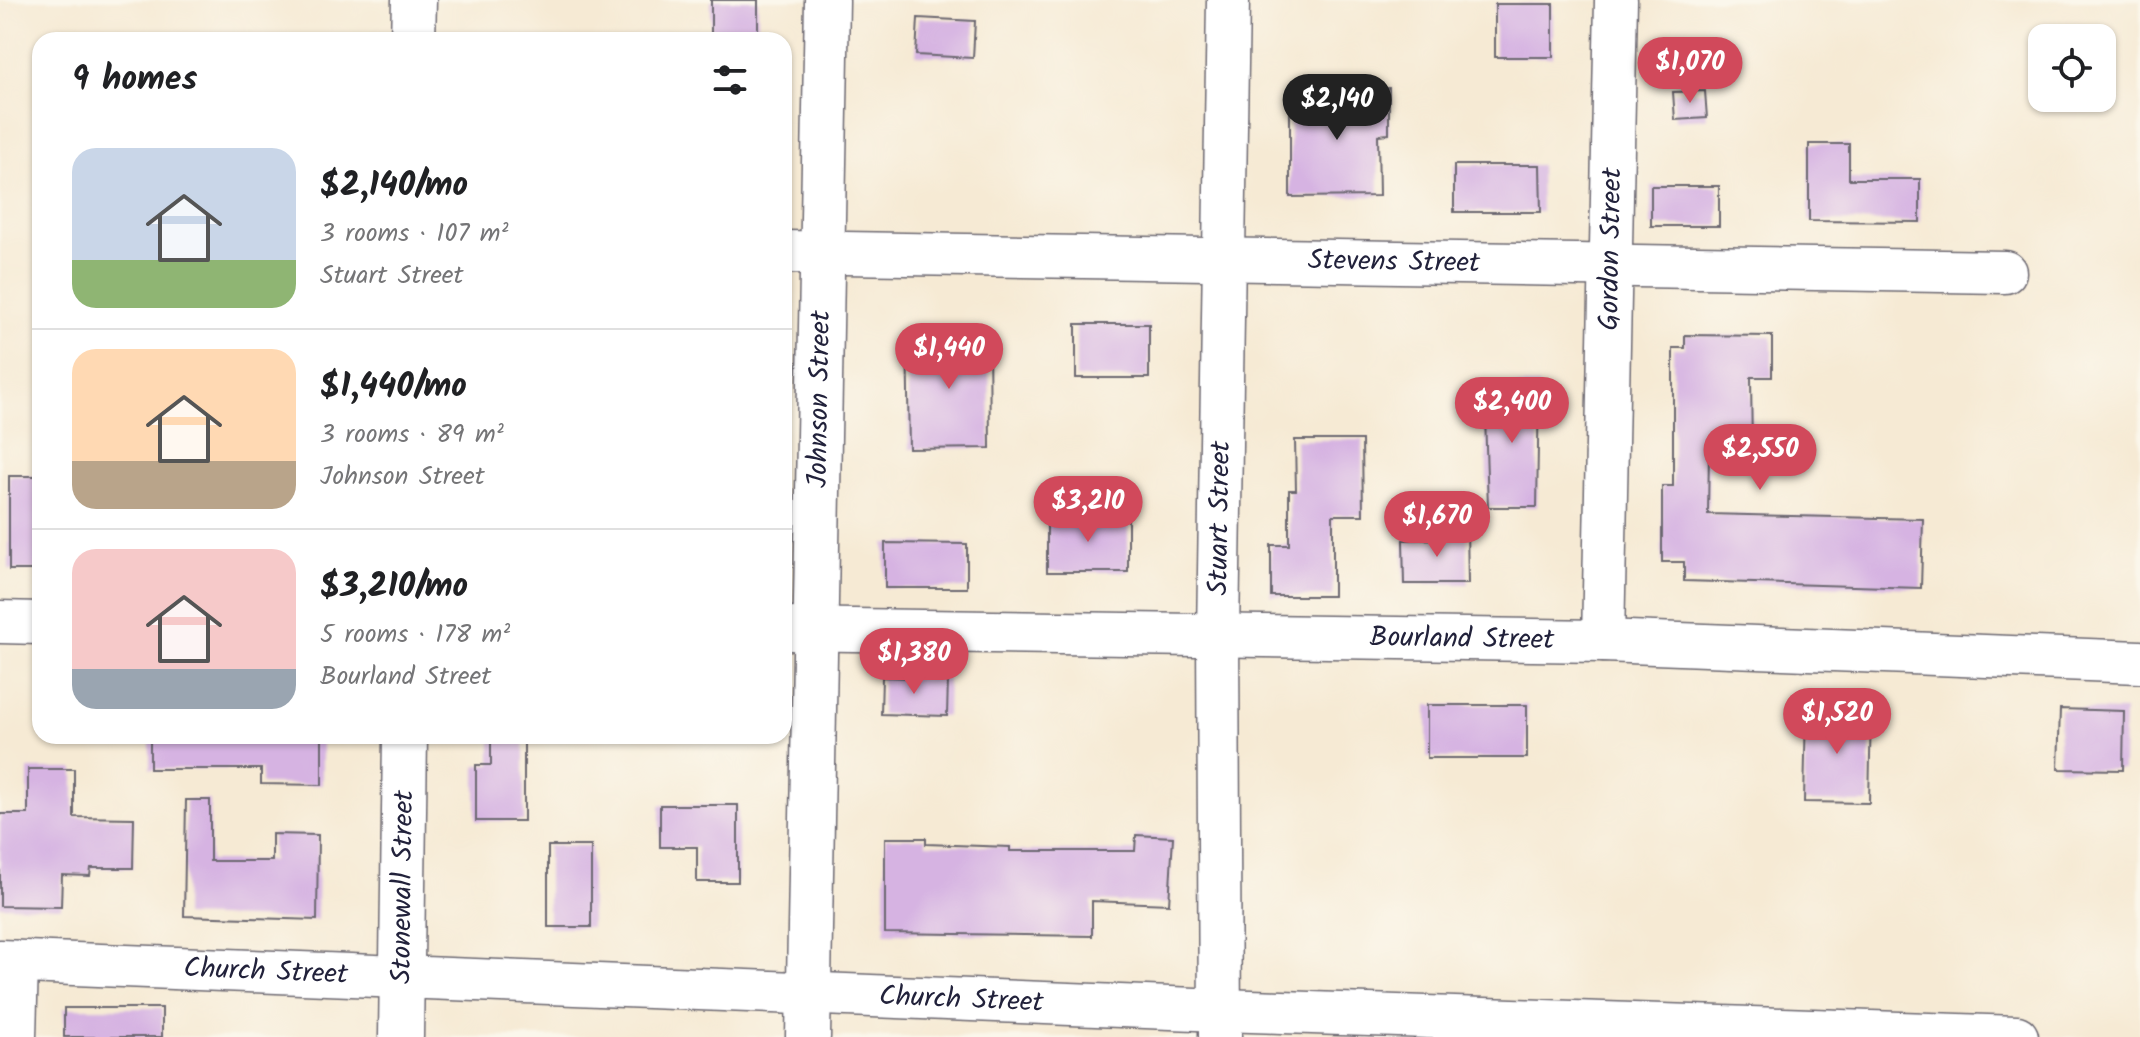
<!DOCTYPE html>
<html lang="en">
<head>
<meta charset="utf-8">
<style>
  body { margin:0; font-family:Kalam,sans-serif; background:#f6f6f6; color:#202124; height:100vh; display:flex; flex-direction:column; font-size:30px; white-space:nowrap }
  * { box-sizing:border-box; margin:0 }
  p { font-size:26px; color:#757577 }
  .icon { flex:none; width:44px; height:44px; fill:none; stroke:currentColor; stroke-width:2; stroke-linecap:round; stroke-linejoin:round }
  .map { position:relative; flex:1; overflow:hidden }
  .details { position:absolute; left:32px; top:32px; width:760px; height:712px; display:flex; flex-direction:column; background:#fff; border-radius:24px; box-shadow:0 2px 6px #0004 }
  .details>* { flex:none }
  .controls { position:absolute; left:2028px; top:24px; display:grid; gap:16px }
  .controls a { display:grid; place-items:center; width:88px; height:88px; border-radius:16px; background:#fff; box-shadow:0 2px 6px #0004; font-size:40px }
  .price { position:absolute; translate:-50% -68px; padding:0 18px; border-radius:28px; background:#d1495b; color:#fff; font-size:26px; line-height:52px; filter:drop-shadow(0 2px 4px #0008) }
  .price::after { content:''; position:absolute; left:50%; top:48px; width:24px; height:18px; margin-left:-12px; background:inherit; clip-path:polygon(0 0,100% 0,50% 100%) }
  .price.active { background:#222; color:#fff }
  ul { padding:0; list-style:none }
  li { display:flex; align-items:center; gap:24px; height:200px; padding:0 40px }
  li+li { border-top:2px solid #e0e0e0 }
  li span { display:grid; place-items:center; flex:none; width:224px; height:160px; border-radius:24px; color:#555 }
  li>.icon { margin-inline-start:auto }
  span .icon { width:96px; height:96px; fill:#fffc; stroke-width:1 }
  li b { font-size:34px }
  h2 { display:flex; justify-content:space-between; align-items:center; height:96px; padding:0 40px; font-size:34px }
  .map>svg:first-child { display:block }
  .building { fill:#d6b3e2 }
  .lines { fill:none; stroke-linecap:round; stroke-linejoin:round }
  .minor-casing { stroke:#6c6871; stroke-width:45 }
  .major-casing { stroke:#6c6871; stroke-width:47 }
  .minor { stroke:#fff; stroke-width:42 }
  .major { stroke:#fff; stroke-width:44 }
  .labels { text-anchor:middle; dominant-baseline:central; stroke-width:8; stroke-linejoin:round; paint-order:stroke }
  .street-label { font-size:28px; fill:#22223b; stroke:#fbf7ec }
</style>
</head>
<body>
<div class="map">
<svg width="2140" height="1037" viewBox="0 0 2140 1037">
  <rect width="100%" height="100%" fill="#fbf7ec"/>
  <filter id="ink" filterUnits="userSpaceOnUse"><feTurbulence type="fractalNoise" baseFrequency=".0125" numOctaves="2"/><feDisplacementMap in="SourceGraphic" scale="16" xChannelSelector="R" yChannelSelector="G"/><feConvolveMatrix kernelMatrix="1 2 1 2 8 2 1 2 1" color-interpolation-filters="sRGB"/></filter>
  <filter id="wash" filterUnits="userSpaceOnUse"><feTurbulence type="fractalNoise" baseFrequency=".006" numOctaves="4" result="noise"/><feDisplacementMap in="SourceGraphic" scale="32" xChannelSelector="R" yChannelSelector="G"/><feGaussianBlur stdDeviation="1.8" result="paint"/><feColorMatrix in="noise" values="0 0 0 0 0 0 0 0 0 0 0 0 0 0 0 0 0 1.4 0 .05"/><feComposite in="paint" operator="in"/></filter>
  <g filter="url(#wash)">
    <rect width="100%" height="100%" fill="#f6ead4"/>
    <g id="blocks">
      <g class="building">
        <rect x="711" y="0" width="47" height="40"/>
        <rect x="1495" y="4" width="58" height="53"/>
        <polygon points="918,18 975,21 973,58 916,55"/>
        <polygon points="1389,88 1389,134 1378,135 1379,196 1290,197 1290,102 1298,102 1298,90"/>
        <polygon points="1705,91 1707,118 1675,120 1673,92"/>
        <polygon points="1809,144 1849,144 1849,179 1920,179 1920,222 1809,221"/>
        <polygon points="1454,165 1540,165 1541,212 1454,212"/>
        <rect x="1651" y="186" width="68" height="40"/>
        <rect x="1076" y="324" width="73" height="54"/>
        <polygon points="989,334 990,448 909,449 907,335"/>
        <polygon points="1685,335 1772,336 1772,377 1751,377 1752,451 1709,451 1708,514 1923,519 1921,588 1684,581 1684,562 1662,562 1662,486 1673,486 1673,348 1685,348"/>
        <polygon points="1484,385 1539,385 1537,507 1488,507"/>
        <polygon points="1295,440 1362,440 1363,515 1333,515 1333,596 1271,596 1271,545 1289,545 1289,490 1296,490"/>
        <rect x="9" y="476" width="31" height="94"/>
        <rect x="1047" y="516" width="81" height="56"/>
        <polygon points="1440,527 1467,527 1468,584 1404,584 1403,540 1440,539"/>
        <polygon points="885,543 967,544 967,588 885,588"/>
        <polygon points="882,677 948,679 947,716 881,714"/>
        <rect x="1427" y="705" width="100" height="53"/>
        <polygon points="1806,709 1871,711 1869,803 1804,802"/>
        <polygon points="2060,709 2124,711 2123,770 2058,769"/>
        <polygon points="150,736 322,736 322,785 261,784 261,769 150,769"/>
        <polygon points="491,736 524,736 524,821 476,821 476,765 491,765"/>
        <polygon points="28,769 74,769 74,817 134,818 133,868 91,868 90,876 62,875 61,907 0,906 0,814 28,814"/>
        <polygon points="186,800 210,800 210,861 272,861 272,834 318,835 317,920 184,916"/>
        <polygon points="660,805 738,805 738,882 697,882 697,847 660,847"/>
        <polygon points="1136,835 1173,837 1169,904 1092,901 1092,936 885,933 885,838 926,838 926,844 1010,847 1010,851 1135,851"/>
        <rect x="548" y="846" width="43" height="81"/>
        <rect x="64" y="1008" width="98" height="29"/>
      </g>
    </g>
  </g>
  <g filter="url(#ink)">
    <use href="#blocks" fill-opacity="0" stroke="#6c6871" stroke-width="2"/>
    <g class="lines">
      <defs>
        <g id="minor">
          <path id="s1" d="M784,252L2005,272"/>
          <polyline points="0,622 40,623"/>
          <path id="s2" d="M784,629L1603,641L2140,662"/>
          <path id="s3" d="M1603,641L1616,0"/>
          <path id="s4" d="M0,961L1221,1010L2017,1037"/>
          <path id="s5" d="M1220,1036L1218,635L1228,0"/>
          <polyline points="15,1037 17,962"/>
        </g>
        <g id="major">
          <polyline points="413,40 414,0"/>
          <path id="s6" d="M401,1037L405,736"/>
          <path id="s7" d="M808,1037L827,0"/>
        </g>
      </defs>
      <use href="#minor" class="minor-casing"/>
      <use href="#major" class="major-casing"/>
      <use href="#minor" class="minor"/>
      <use href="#major" class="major"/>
    </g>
  </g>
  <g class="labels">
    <g class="street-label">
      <text stroke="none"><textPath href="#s3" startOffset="392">Gordon Street</textPath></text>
      <text stroke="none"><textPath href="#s1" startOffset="610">Stevens Street</textPath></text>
      <text stroke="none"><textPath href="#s7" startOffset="638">Johnson Street</textPath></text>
      <text stroke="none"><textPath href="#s5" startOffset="518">Stuart Street</textPath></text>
      <text stroke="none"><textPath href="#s2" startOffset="678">Bourland Street</textPath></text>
      <text stroke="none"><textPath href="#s6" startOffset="150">Stonewall Street</textPath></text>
      <text stroke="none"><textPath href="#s4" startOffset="266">Church Street</textPath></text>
      <text stroke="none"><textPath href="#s4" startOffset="962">Church Street</textPath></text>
    </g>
  </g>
</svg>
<div class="controls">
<a><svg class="icon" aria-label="locate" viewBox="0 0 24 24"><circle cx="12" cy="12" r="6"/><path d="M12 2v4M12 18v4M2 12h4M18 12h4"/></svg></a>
</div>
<b class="price" style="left:1690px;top:105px">$1,070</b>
<b class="price active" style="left:1337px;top:142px">$2,140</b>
<b class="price" style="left:949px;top:391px">$1,440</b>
<b class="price" style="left:1512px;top:445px">$2,400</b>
<b class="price" style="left:1760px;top:492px">$2,550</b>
<b class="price" style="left:1088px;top:544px">$3,210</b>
<b class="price" style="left:1437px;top:559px">$1,670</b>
<b class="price" style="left:914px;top:696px">$1,380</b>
<b class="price" style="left:1837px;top:756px">$1,520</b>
<section class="details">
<h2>9 homes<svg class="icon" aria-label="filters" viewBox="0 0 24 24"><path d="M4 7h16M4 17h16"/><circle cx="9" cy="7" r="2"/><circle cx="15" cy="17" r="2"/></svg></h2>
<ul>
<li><span style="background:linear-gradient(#c9d6e8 70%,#8fb573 0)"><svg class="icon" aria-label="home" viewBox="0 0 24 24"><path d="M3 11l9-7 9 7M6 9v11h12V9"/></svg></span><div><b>$2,140/mo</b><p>3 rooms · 107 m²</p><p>Stuart Street</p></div></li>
<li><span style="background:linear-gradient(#ffd9b3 70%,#b9a48a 0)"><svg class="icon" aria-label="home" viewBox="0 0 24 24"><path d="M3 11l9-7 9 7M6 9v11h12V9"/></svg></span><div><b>$1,440/mo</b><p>3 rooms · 89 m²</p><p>Johnson Street</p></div></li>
<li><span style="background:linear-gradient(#f6c9c9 75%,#9aa5b1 0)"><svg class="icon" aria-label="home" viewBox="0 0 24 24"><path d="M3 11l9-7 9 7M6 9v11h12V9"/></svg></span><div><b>$3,210/mo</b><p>5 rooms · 178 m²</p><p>Bourland Street</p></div></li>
</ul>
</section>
</div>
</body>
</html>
